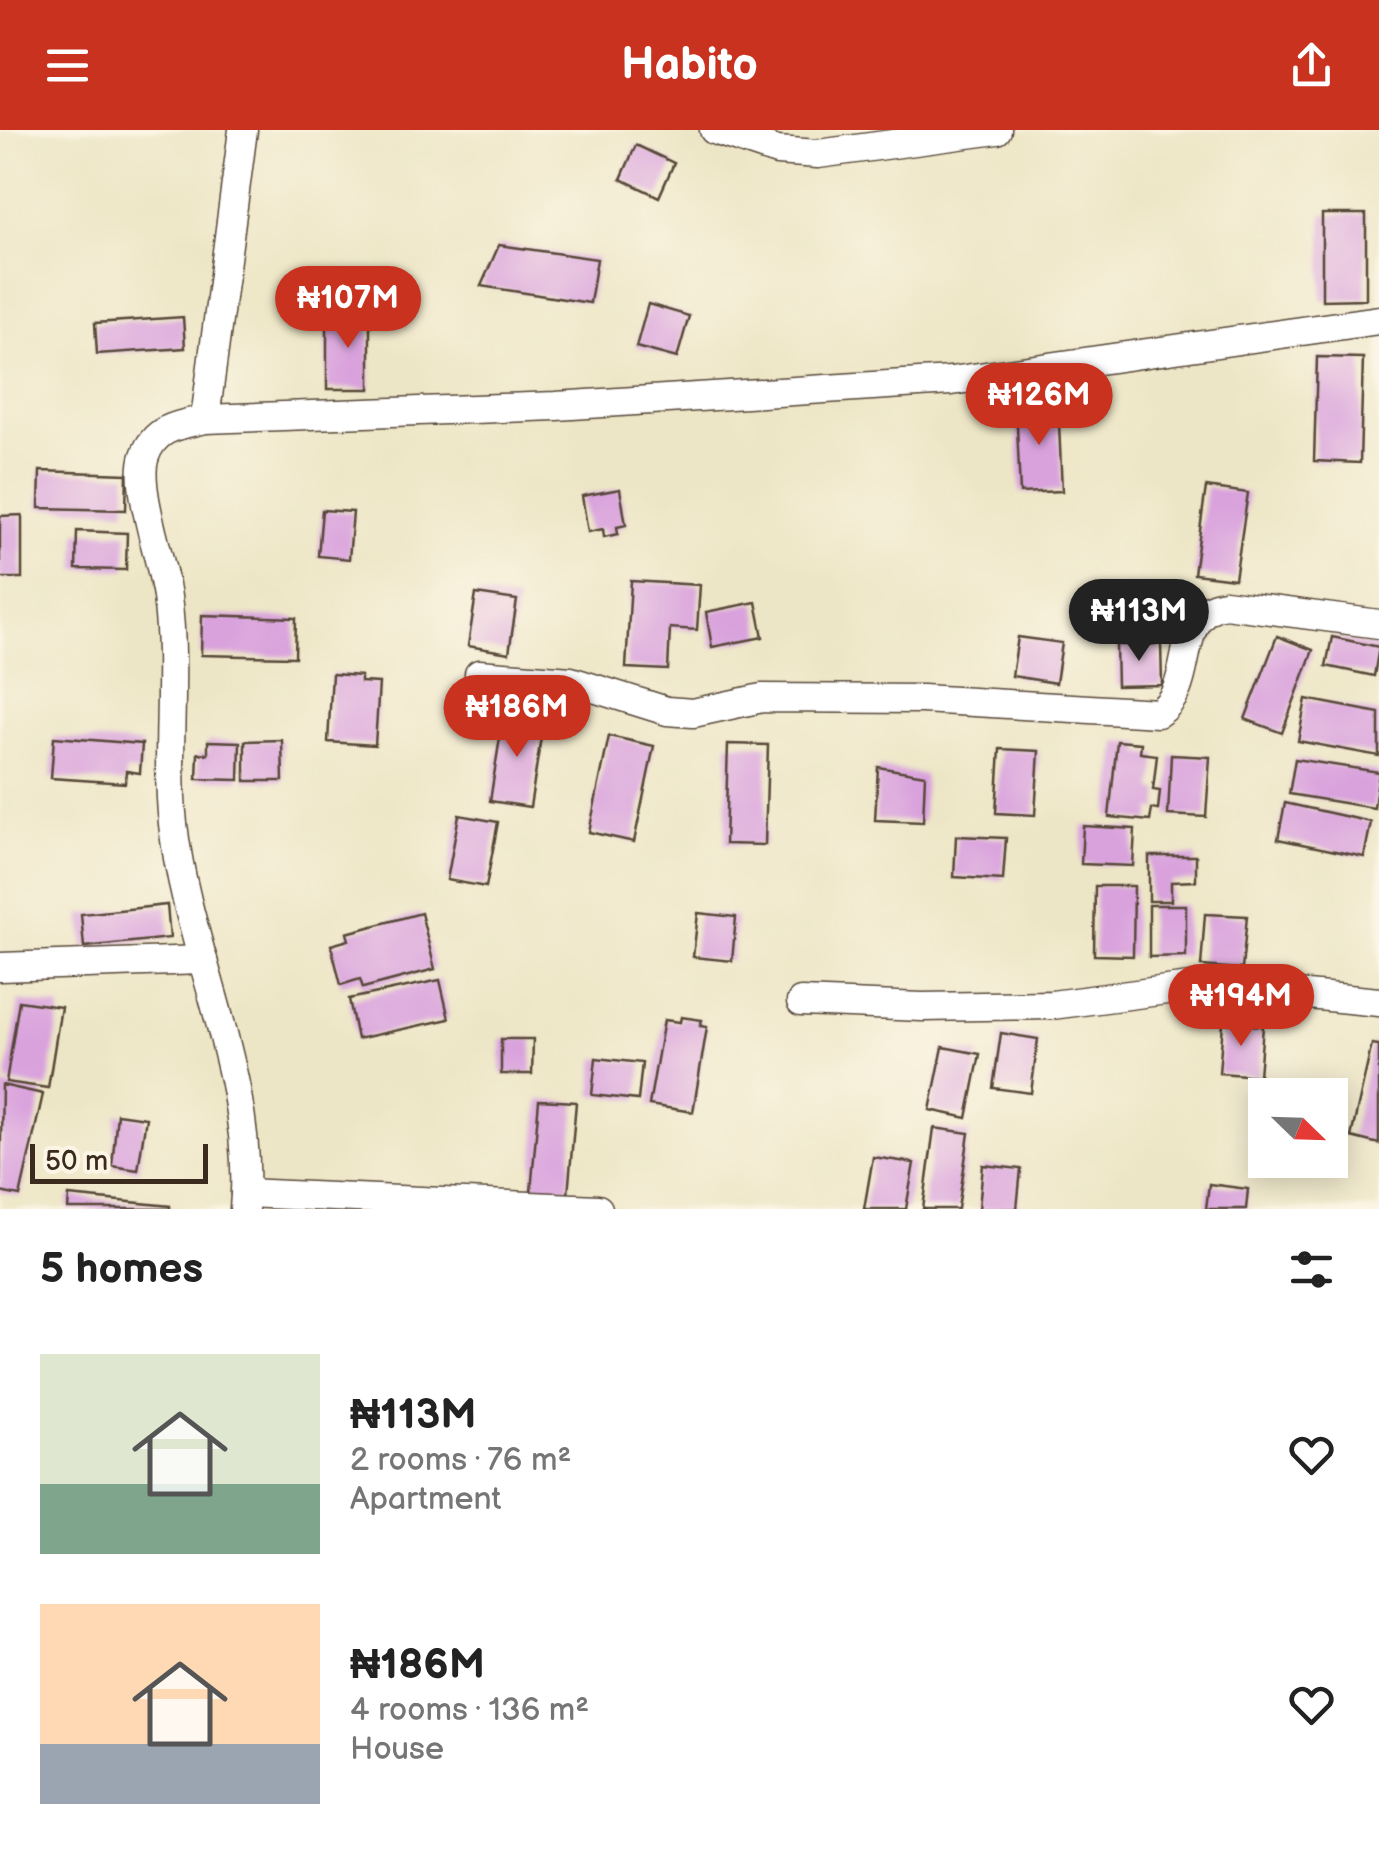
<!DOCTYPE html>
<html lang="en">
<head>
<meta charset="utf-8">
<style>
  body { margin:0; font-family:"Balsamiq Sans",sans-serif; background:#f6f6f6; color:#222; height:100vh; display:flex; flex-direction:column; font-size:38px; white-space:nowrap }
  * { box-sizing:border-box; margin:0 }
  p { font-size:32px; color:#767676 }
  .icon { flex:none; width:55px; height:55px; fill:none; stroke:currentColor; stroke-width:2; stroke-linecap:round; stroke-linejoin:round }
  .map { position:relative; height:1079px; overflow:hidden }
  .details { display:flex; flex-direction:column; background:#fff; flex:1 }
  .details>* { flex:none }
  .needle { width:65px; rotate:113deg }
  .buttons { position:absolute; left:1248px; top:948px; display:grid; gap:20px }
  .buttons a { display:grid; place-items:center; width:100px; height:100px; border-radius:0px; background:#fff; box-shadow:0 5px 25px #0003; font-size:50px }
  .scale { position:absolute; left:30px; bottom:25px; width:178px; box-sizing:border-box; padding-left:10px; border:5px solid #3b2a1e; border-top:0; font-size:28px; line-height:35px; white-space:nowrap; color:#3b2a1e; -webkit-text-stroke:8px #fcf5e5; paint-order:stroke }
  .price { position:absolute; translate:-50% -85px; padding:0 22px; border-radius:35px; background:#c8321e; color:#fff; font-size:32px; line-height:65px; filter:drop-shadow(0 2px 5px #0008) }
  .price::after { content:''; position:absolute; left:50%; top:60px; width:30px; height:22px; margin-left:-15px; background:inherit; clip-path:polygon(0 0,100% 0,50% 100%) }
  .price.active { background:#222; color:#fff }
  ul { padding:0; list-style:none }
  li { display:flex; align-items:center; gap:30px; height:250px; padding:0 40px }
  li span { display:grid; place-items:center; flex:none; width:280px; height:200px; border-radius:0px; color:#555 }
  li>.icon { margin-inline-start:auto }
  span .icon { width:120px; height:120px; fill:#fffc; stroke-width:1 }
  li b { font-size:42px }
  h2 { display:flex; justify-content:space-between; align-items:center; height:120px; padding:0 40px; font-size:42px }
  header { display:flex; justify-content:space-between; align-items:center; height:130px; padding:0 40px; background:#c8321e; color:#fff; font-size:45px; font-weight:600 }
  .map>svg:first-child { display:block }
  .building { fill:#d9a2dd }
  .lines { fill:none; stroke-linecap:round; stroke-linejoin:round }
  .minor-casing { stroke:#564637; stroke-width:31 }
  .minor { stroke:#fff; stroke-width:28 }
</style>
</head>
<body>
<header><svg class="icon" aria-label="menu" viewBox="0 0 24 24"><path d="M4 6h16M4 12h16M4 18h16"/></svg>Habito<svg class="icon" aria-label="share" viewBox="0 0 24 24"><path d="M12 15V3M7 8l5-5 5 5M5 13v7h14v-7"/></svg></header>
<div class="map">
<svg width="1379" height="1079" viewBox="0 0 1379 1079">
  <rect width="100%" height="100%" fill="#fcf5e5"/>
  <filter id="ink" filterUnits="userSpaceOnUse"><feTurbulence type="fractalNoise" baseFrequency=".01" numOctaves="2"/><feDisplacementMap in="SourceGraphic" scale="20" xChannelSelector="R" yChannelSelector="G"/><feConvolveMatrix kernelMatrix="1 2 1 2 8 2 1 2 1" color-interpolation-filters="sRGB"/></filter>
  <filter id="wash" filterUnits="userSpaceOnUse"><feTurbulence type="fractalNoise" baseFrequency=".0048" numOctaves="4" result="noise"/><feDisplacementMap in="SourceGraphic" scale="40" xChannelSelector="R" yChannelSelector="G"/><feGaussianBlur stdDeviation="2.25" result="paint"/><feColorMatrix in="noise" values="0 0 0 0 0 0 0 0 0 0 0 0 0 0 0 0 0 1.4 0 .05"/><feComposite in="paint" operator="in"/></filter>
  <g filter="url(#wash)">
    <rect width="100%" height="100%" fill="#ede6c6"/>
    <g id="blocks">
      <g class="building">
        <polygon points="636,15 674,33 659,67 621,49"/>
        <polygon points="1322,84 1366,84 1366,169 1322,170"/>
        <polygon points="499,115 597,129 590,173 481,156"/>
        <polygon points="648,174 689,186 677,228 636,217"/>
        <rect x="327" y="184" width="43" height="75"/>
        <polygon points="183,187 185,218 97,224 95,193"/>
        <polygon points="1317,227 1363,228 1360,333 1314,331"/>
        <polygon points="1058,272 1062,361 1020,363 1016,274"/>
        <polygon points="40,341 127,344 126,380 39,378"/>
        <polygon points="1206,357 1248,363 1235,449 1194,444"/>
        <polygon points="620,359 626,395 617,397 618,404 604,407 603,399 588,402 582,366"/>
        <polygon points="322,380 353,382 349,429 318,426"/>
        <polygon points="22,385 22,448 0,448 0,386"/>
        <polygon points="77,401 127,403 126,440 76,439"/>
        <polygon points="631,451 700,455 697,500 670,498 668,540 626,538"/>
        <polygon points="476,464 517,470 509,523 468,516"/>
        <polygon points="756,472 763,507 712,517 706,482"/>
        <polygon points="202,485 296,488 295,527 201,525"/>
        <polygon points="1277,506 1313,520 1282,603 1245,589"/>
        <polygon points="1018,507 1062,513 1056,553 1012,546"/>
        <polygon points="1332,507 1379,517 1374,546 1326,536"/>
        <polygon points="1147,508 1147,515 1161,514 1162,555 1117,556 1116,515 1129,515 1129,509"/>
        <polygon points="332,544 361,546 361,552 379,553 375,615 328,612"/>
        <polygon points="1306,569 1379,583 1379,626 1298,611"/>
        <polygon points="504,582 544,588 530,677 490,671"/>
        <polygon points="609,606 654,616 634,712 589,702"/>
        <polygon points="54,607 142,614 140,643 126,641 125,653 51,648"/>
        <polygon points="282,610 283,651 245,651 245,611"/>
        <polygon points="208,611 240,612 239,650 197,649 198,623 208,624"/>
        <polygon points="1117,611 1141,613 1140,623 1157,625 1153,660 1160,661 1158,680 1152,679 1150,691 1109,687"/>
        <polygon points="728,614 768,615 765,715 725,714"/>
        <polygon points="1000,619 1039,621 1035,685 996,683"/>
        <polygon points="1171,625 1210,627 1206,687 1168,685"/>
        <polygon points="1295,629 1379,642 1374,678 1289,664"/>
        <polygon points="878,637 925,645 923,692 875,690"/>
        <polygon points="1285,673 1371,692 1364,727 1278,709"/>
        <polygon points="459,685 498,692 486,757 447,750"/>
        <polygon points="1083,696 1135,699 1133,736 1081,734"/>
        <polygon points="956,706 1006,708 1003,750 954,747"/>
        <polygon points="1149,726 1196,726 1196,751 1171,752 1171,771 1149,771"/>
        <polygon points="1095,756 1134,756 1133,826 1094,825"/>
        <polygon points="167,775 170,808 84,817 81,784"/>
        <polygon points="1149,775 1186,775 1186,826 1149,827"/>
        <polygon points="421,783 435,839 363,858 360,849 341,855 331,815 349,810 347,803"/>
        <polygon points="698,783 736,787 732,831 693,827"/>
        <polygon points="1205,784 1247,786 1242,839 1201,836"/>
        <polygon points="440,850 449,889 357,909 349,869"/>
        <polygon points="19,871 61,877 48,958 6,952"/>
        <polygon points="681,887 702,890 700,896 707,897 693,982 649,975 664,890 680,892"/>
        <polygon points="1223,893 1263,896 1259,946 1219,943"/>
        <polygon points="1001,903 1038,909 1031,963 993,958"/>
        <polygon points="501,909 533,909 532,944 501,944"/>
        <polygon points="1372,914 1379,915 1379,1014 1351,1007"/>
        <polygon points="943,917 980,924 967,988 930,980"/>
        <polygon points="596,928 642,933 638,970 592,965"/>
        <polygon points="2,955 43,964 20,1066 0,1062"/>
        <polygon points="539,970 576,972 568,1065 531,1062"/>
        <polygon points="117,984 146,988 138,1040 112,1036"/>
        <polygon points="934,998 969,1003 958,1079 923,1079"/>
        <polygon points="873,1027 914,1033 906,1079 864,1079"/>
        <polygon points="983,1035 1021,1039 1017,1079 979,1079"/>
        <polygon points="1209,1054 1248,1059 1246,1079 1206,1079"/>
        <polygon points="69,1066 170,1076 170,1079 68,1079"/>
      </g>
    </g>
  </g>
  <g filter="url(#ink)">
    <use href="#blocks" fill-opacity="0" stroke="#564637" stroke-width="2.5"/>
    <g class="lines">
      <defs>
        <g id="minor">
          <polyline points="714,0 777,21 818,24 997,0"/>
          <polyline points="205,289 243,0"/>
          <path d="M479,544L571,551L667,581L693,583L762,568L922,569L1158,583C1199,557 1170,481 1225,474L1379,494"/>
          <polyline points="0,837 203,830"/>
          <polyline points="801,872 922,877 1052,875 1205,855 1379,872"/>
          <polyline points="245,1063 598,1079"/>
          <path d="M244,1079C256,948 187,821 173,694C165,618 177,542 167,467C163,432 134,357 145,326C155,297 179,295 205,289L556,276L951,251L1379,190"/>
        </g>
      </defs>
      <use href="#minor" class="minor-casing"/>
      <use href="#minor" class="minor"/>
    </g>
  </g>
</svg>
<div class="buttons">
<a><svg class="needle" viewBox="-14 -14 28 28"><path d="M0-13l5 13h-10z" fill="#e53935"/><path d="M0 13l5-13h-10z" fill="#767676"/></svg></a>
</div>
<div class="scale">50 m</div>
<b class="price" style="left:348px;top:221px">₦107M</b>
<b class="price" style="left:1039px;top:318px">₦126M</b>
<b class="price active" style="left:1139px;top:534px">₦113M</b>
<b class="price" style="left:517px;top:630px">₦186M</b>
<b class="price" style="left:1241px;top:919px">₦194M</b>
</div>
<section class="details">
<h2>5 homes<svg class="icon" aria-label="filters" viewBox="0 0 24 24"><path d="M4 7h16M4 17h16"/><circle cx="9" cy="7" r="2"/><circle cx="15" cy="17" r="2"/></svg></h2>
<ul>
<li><span style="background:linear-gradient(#dfe7d0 65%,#7fa58c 0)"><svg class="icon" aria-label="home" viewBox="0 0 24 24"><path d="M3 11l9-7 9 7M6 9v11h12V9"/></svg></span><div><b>₦113M</b><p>2 rooms · 76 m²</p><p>Apartment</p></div><svg class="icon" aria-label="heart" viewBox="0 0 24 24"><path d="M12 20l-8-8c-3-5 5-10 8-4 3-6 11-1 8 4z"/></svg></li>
<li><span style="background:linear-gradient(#ffd9b3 70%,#9aa5b1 0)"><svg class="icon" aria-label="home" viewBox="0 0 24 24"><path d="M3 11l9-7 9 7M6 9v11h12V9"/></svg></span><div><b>₦186M</b><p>4 rooms · 136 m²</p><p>House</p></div><svg class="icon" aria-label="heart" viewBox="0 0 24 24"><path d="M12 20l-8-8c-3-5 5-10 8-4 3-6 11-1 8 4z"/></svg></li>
</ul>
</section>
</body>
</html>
